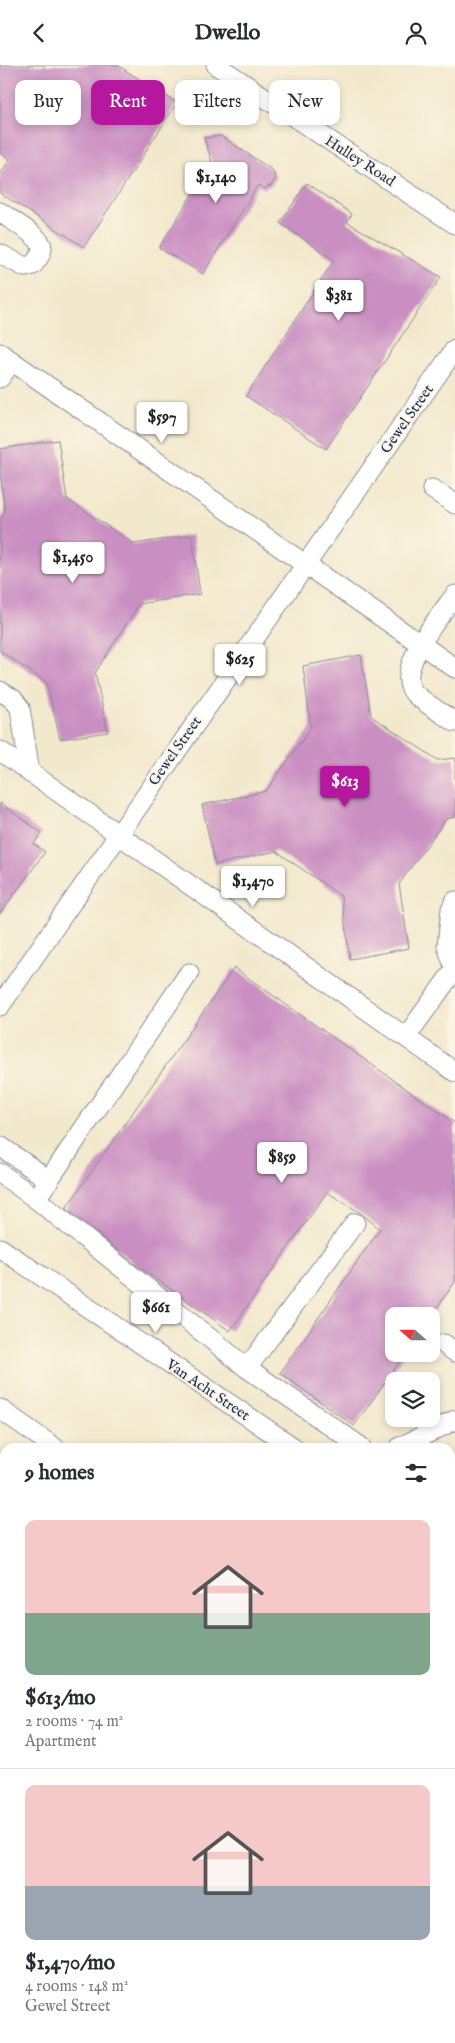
<!DOCTYPE html>
<html lang="en">
<head>
<meta charset="utf-8">
<style>
  body { margin:0; font-family:"IM FELL English",serif; background:#f2f2f3; color:#2b2b33; height:100vh; display:flex; flex-direction:column; font-size:19px; white-space:nowrap }
  * { box-sizing:border-box; margin:0 }
  p { font-size:16px; color:#7c7c81 }
  .icon { flex:none; width:28px; height:28px; fill:none; stroke:currentColor; stroke-width:2; stroke-linecap:round; stroke-linejoin:round }
  .map { position:relative; flex:1; overflow:hidden }
  .side { position:absolute; left:0px; top:1378px; width:455px; height:601px; display:flex; flex-direction:column; background:#fff; border-radius:15px 15px 0 0; box-shadow:0 2px 8px #0003 }
  .side>* { flex:none }
  .banner { position:absolute; left:15px; top:15px; width:425px; height:45px; display:flex; gap:10px }
  .needle { width:32px; rotate:291deg }
  .fabs { position:absolute; left:385px; top:1242px; display:grid; gap:10px }
  .fabs a { display:grid; place-items:center; width:55px; height:55px; border-radius:10px; background:#fff; box-shadow:0 2px 8px #0003; font-size:25px }
  .price { position:absolute; translate:-50% -42px; padding:0 11px; border-radius:5px; background:#fff; color:#222; font-size:16px; line-height:32px; filter:drop-shadow(0 1px 2px #0008) }
  .price::after { content:''; position:absolute; left:50%; top:30px; width:15px; height:11px; margin-left:-8px; background:inherit; clip-path:polygon(0 0,100% 0,50% 100%) }
  .price.active { background:#b5179e; color:#fff }
  ul { padding:0; list-style:none }
  li { display:grid; align-content:center; gap:10px; height:265px; padding:0 25px }
  li+li { border-top:1px solid #e1e1e2 }
  li span { display:grid; place-items:center; height:155px; border-radius:10px; color:#555 }
  li>.icon { margin-inline-start:auto }
  span .icon { width:90px; height:90px; fill:#fffc; stroke-width:1 }
  li b { font-size:21px }
  h2 { display:flex; justify-content:space-between; align-items:center; height:60px; padding:0 25px; font-size:21px }
  .tag { padding:0 18px; border-radius:10px; background:#fff; box-shadow:0 2px 8px #0003; font-size:18px; line-height:45px }
  .tag.active { background:#b5179e; color:#fff }
  header { display:flex; justify-content:space-between; align-items:center; height:65px; padding:0 25px; background:#fff; font-size:22px; font-weight:700 }
  .map>svg:first-child { display:block }
  .building { fill:#ca8fc2 }
  .lines { fill:none; stroke-linecap:round; stroke-linejoin:round }
  .minor-casing { stroke:#868c95; stroke-width:21 }
  .major-casing { stroke:#868c95; stroke-width:26 }
  .minor { stroke:#fff; stroke-width:19 }
  .major { stroke:#f4c16a; stroke-width:24 }
  .labels { text-anchor:middle; dominant-baseline:central; stroke-width:4; stroke-linejoin:round; paint-order:stroke }
  .street-label { font-size:15px; fill:#1b2f5e; stroke:#fcf5e5 }
</style>
</head>
<body>
<header><svg class="icon" aria-label="back" viewBox="0 0 24 24"><path d="M15 5l-7 7 7 7"/></svg>Dwello<svg class="icon" aria-label="person" viewBox="0 0 24 24"><circle cx="12" cy="8" r="4"/><path d="M4 21q1-7 8-7t8 7"/></svg></header>
<div class="map">
<svg width="455" height="1978" viewBox="0 0 455 1978">
  <rect width="100%" height="100%" fill="#fcf5e5"/>
  <filter id="ink" filterUnits="userSpaceOnUse"><feTurbulence type="fractalNoise" baseFrequency=".02" numOctaves="2"/><feDisplacementMap in="SourceGraphic" scale="10" xChannelSelector="R" yChannelSelector="G"/><feConvolveMatrix kernelMatrix="1 2 1 2 8 2 1 2 1" color-interpolation-filters="sRGB"/></filter>
  <filter id="wash" filterUnits="userSpaceOnUse"><feTurbulence type="fractalNoise" baseFrequency=".0096" numOctaves="4" result="noise"/><feDisplacementMap in="SourceGraphic" scale="20" xChannelSelector="R" yChannelSelector="G"/><feGaussianBlur stdDeviation="1.12" result="paint"/><feColorMatrix in="noise" values="0 0 0 0 0 0 0 0 0 0 0 0 0 0 0 0 0 1.4 0 .05"/><feComposite in="paint" operator="in"/></filter>
  <g filter="url(#wash)">
    <rect width="100%" height="100%" fill="#f2e8cc"/>
    <g id="blocks">
      <g class="building">
        <polygon points="0,0 117,0 177,38 84,182 0,128 0,110 10,94 0,88"/>
        <polygon points="221,71 272,105 276,113 272,120 264,124 258,120 203,209 159,183 212,97 204,73"/>
        <polygon points="307,118 352,149 347,157 441,212 326,384 246,331 334,195 280,158"/>
        <polygon points="58,375 67,434 134,479 192,470 200,529 139,539 95,608 108,667 60,674 47,618 0,586 0,455 5,447 0,408 0,384"/>
        <polygon points="361,590 371,651 438,695 455,693 455,752 446,754 399,819 409,883 350,894 341,831 276,786 215,800 202,740 266,726 311,663 303,601"/>
        <polygon points="0,738 42,768 34,779 45,787 0,849"/>
        <polygon points="234,903 455,1058 455,1217 431,1251 394,1251 394,1289 405,1289 354,1361 280,1308 380,1164 362,1149 327,1127 230,1266 135,1199 66,1143"/>
      </g>
    </g>
  </g>
  <g filter="url(#ink)">
    <use href="#blocks" fill-opacity="0" stroke="#868c95" stroke-width="1"/>
    <g class="lines">
      <defs>
        <g id="minor">
          <polyline points="216,0 455,159"/>
          <path d="M0,147C9,154 42,172 42,182C42,189 37,195 33,200L25,202L0,189"/>
          <polyline points="0,288 455,603"/>
          <polyline points="0,313 12,296"/>
          <polyline points="432,424 455,439"/>
          <path d="M455,530C441,550 393,605 414,628C424,638 443,649 455,657"/>
          <polyline points="0,626 13,634 20,643 30,708"/>
          <polyline points="0,686 455,1007"/>
          <polyline points="455,904 447,881 451,844 455,836"/>
          <polyline points="0,941 455,284"/>
          <polyline points="406,972 455,904"/>
          <polyline points="0,1081 49,1115"/>
          <polyline points="0,1108 36,1134 247,1303 361,1382"/>
          <polyline points="36,1134 189,908"/>
          <polyline points="0,1183 293,1382"/>
          <polyline points="444,1279 455,1287"/>
          <polyline points="247,1303 355,1158"/>
          <polyline points="0,1344 54,1382"/>
          <polyline points="400,1382 455,1355"/>
          <polyline points="450,1405 455,1403"/>
          <polyline points="450,1508 455,1502"/>
          <polyline points="450,1573 455,1564"/>
          <polyline points="0,1616 5,1619"/>
          <polyline points="0,1650 5,1654"/>
          <polyline points="0,1905 5,1900"/>
          <polyline points="0,1951 5,1954"/>
          <polyline points="37,1974 44,1978"/>
        </g>
        <g id="major">
          <polyline points="450,1710 455,1702"/>
          <polyline points="325,1978 327,1974"/>
        </g>
      </defs>
      <use href="#minor" class="minor-casing"/>
      <use href="#major" class="major-casing"/>
      <use href="#minor" class="minor"/>
      <use href="#major" class="major"/>
    </g>
  </g>
  <g class="labels">
    <g class="street-label">
      <text transform="translate(360 96) rotate(33)">Hulley Road</text>
      <text transform="translate(407 354) rotate(-55)">Gewel Street</text>
      <text transform="translate(175 686) rotate(-55)">Gewel Street</text>
      <text transform="translate(208 1325) rotate(34)">Van Acht Street</text>
    </g>
  </g>
</svg>
<div class="fabs">
<a><svg class="needle" viewBox="-14 -14 28 28"><path d="M0-13l5 13h-10z" fill="#e53935"/><path d="M0 13l5-13h-10z" fill="#7c7c81"/></svg></a>
<a><svg class="icon" aria-label="layers" viewBox="0 0 24 24"><path d="M12 4l9 5-9 5-9-5zM3 14l9 5 9-5"/></svg></a>
</div>
<b class="price" style="left:216px;top:139px">$1,140</b>
<b class="price" style="left:339px;top:257px">$381</b>
<b class="price" style="left:162px;top:379px">$597</b>
<b class="price" style="left:73px;top:519px">$1,450</b>
<b class="price" style="left:240px;top:621px">$625</b>
<b class="price active" style="left:345px;top:743px">$613</b>
<b class="price" style="left:253px;top:843px">$1,470</b>
<b class="price" style="left:282px;top:1119px">$859</b>
<b class="price" style="left:156px;top:1269px">$661</b>
<div class="banner">
<a class="tag">Buy</a>
<a class="tag active">Rent</a>
<a class="tag">Filters</a>
<a class="tag">New</a>
</div>
<section class="side">
<h2>9 homes<svg class="icon" aria-label="filters" viewBox="0 0 24 24"><path d="M4 7h16M4 17h16"/><circle cx="9" cy="7" r="2"/><circle cx="15" cy="17" r="2"/></svg></h2>
<ul>
<li><span style="background:linear-gradient(#f6c9c9 60%,#7fa58c 0)"><svg class="icon" aria-label="home" viewBox="0 0 24 24"><path d="M3 11l9-7 9 7M6 9v11h12V9"/></svg></span><div><b>$613/mo</b><p>2 rooms · 74 m²</p><p>Apartment</p></div></li>
<li><span style="background:linear-gradient(#f6c9c9 65%,#9aa5b1 0)"><svg class="icon" aria-label="home" viewBox="0 0 24 24"><path d="M3 11l9-7 9 7M6 9v11h12V9"/></svg></span><div><b>$1,470/mo</b><p>4 rooms · 148 m²</p><p>Gewel Street</p></div></li>
</ul>
</section>
</div>
</body>
</html>
